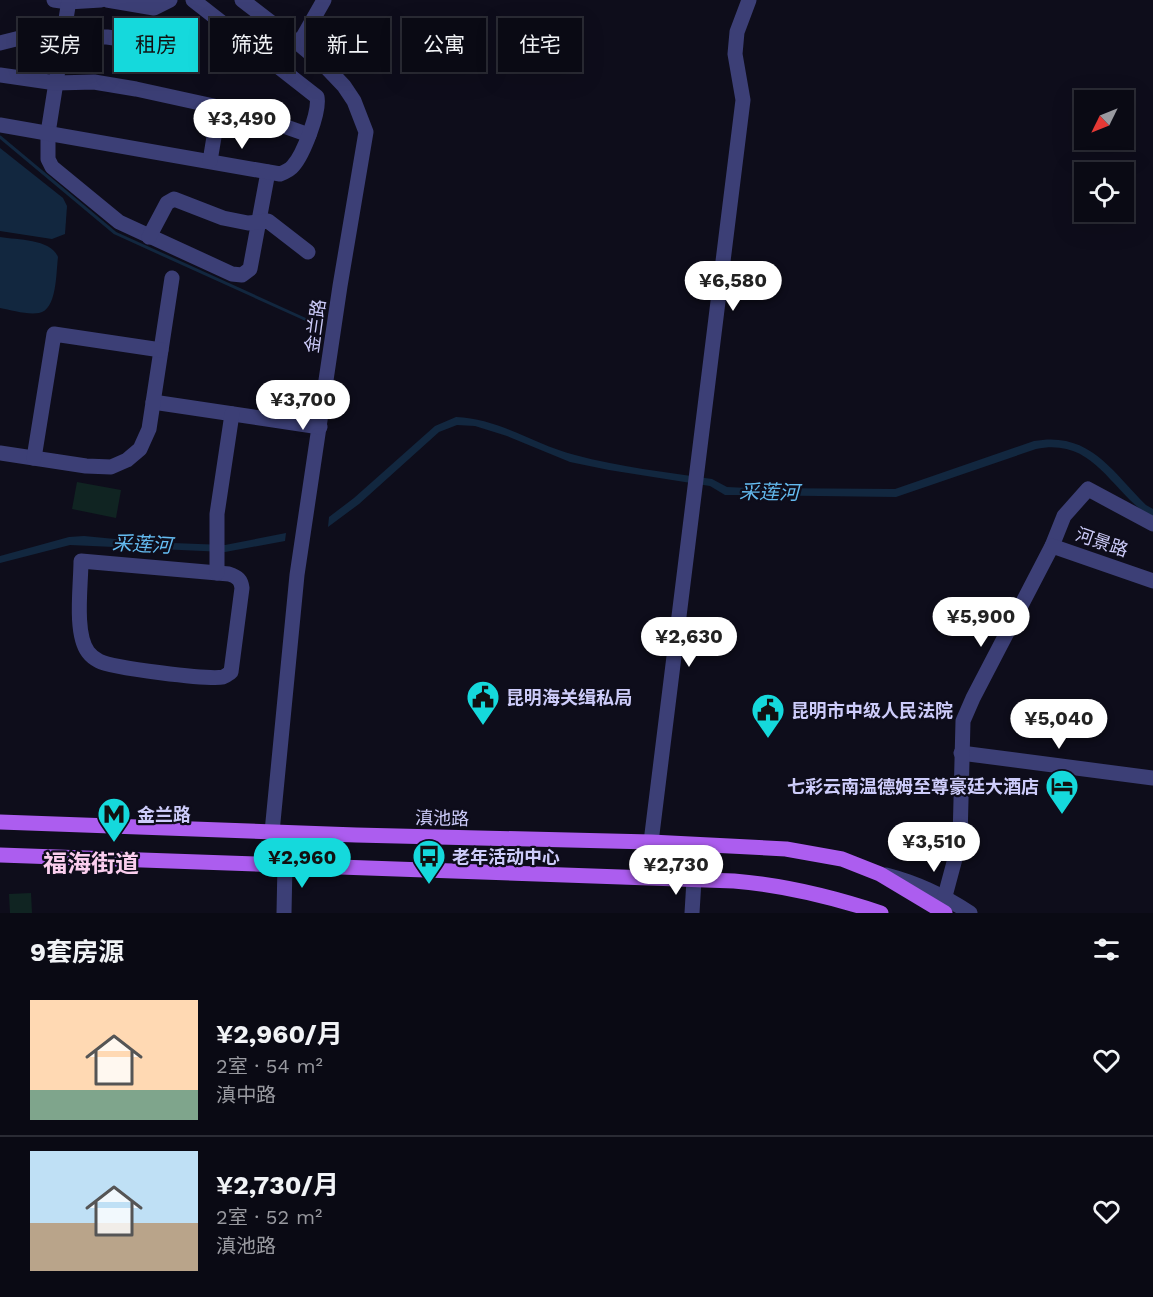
<!DOCTYPE html>
<html lang="zh">
<head>
<meta charset="utf-8">
<style>
  body { margin:0; font-family:"Work Sans","Noto Sans SC",sans-serif; background:#13131d; color:#f1f3f6; height:100vh; display:flex; flex-direction:column; font-size:22px; white-space:nowrap }
  * { box-sizing:border-box; margin:0 }
  p { font-size:20px; color:#999aa0 }
  .icon { flex:none; width:33px; height:33px; fill:none; stroke:currentColor; stroke-width:2; stroke-linecap:round; stroke-linejoin:round }
  .map { position:relative; height:913px; overflow:hidden }
  .side { display:flex; flex-direction:column; background:#0a0a14; flex:1 }
  .side>* { flex:none }
  .top-card { position:absolute; left:18px; top:18px; width:600px; height:54px; display:flex; gap:12px }
  .needle { width:39px; rotate:227deg }
  .tools { position:absolute; left:1074px; top:90px; display:grid; gap:12px }
  .tools a { display:grid; place-items:center; width:60px; height:60px; border-radius:0px; background:#0a0a14; box-shadow:0 6px 24px #0002,0 0 0 2px #2a2b34; font-size:30px }
  .price { position:absolute; translate:-50% -51px; padding:0 14px; border-radius:21px; background:#fff; color:#222; font-size:20px; line-height:39px; filter:drop-shadow(0 2px 3px #0008) }
  .price::after { content:''; position:absolute; left:50%; top:36px; width:18px; height:14px; margin-left:-9px; background:inherit; clip-path:polygon(0 0,100% 0,50% 100%) }
  .price.on { background:#15d9dc; color:#111 }
  ul { padding:0; list-style:none }
  li { display:flex; align-items:center; gap:18px; height:150px; padding:0 30px }
  li+li { border-top:2px solid #2a2b34 }
  li span { display:grid; place-items:center; flex:none; width:168px; height:120px; border-radius:0px; color:#555 }
  li>.icon { margin-inline-start:auto }
  span .icon { width:72px; height:72px; fill:#fffc; stroke-width:1 }
  li b { font-size:26px }
  h2 { display:flex; justify-content:space-between; align-items:center; height:72px; padding:0 30px; font-size:26px }
  .tag { padding:0 21px; border-radius:0px; background:#0a0a14; box-shadow:0 6px 24px #0002,0 0 0 2px #2a2b34; font-size:21px; line-height:54px }
  .tag.on { background:#15d9dc; color:#111 }
  .map>svg:first-child { display:block }
  .green { fill:#102422 }
  .water { fill:#12273f }
  .lines { fill:none; stroke-linecap:round; stroke-linejoin:round }
  .stream { stroke:#12273f; stroke-width:3 }
  .minor { stroke:#3c3f76; stroke-width:15 }
  .major { stroke:#ac5def; stroke-width:15 }
  .labels { text-anchor:middle; dominant-baseline:central; stroke-width:4.5; stroke-linejoin:round; paint-order:stroke }
  .street-label { font-size:18px; fill:#cdccfa; stroke:#0e0d1b }
  .poi-label { font-size:18px; font-weight:bold; fill:#cdccfa; stroke:#0e0d1b; text-anchor:start }
  .water-label { font-size:20px; font-style:italic; fill:#64bbf0; stroke:#0e0d1b }
  .district-label { font-size:24px; font-weight:bold; fill:#faceee; stroke:#0e0d1b }
</style>
</head>
<body>
<div class="map">
<svg width="1153" height="913" viewBox="0 0 1153 913">
  <rect width="100%" height="100%" fill="#0e0d1b"/>
  <g class="green">
    <polygon points="77,482 121,490 116,518 72,509"/>
    <polygon points="31,893 32,913 10,913 9,894"/>
  </g>
  <g class="water">
    <polygon points="0,148 63,198 67,206 65,234 52,239 0,231"/>
    <path d="M0,237C18,240 51,239 58,257C56,273 57,310 39,313C27,315 11,310 0,308Z"/>
    <path d="M456,417C501,419 533,444 575,455C619,467 666,472 712,479L727,487L748,488L895,489L1034,441C1089,431 1111,470 1146,505L1153,509V518C1110,493 1096,437 1036,449L896,497L748,495H725L710,486L609,470L570,462L507,436L475,426L457,425L439,432L359,504L328,527L329,517L354,498L435,426Z"/>
    <polygon points="286,533 285,541 225,552 70,545 0,563 0,556 69,537 84,536 146,542 225,545"/>
  </g>
  <g class="lines">
    <polyline class="stream" points="0,137 115,233 309,321"/>
    <g class="minor">
      <polyline points="54,0 68,2 101,0"/>
      <polyline points="69,0 48,133 48,159 52,167 119,222 232,274 242,275 250,269 268,172"/>
      <polyline points="107,0 154,8 170,0"/>
      <polyline points="242,0 299,44 325,66 344,86 354,101 366,132 340,286 297,575 272,832"/>
      <polyline points="63,37 107,37 191,49"/>
      <polyline points="0,43 24,37 62,44"/>
      <polyline points="299,44 324,0"/>
      <polyline points="0,75 56,83 94,82 136,89 250,114 309,135"/>
      <path d="M0,125L280,174C285,172 290,170 293,166C303,155 320,112 317,97L193,0"/>
      <polyline points="210,161 219,107"/>
      <polyline points="149,237 167,203 174,199 223,218 248,223 268,221 308,252"/>
      <polyline points="153,402 320,427"/>
      <polyline points="0,453 86,466 111,467 127,460 140,449 149,429 172,278"/>
      <polyline points="34,458 54,334 161,350"/>
      <polyline points="1052,546 1064,516 1088,489 1153,524"/>
      <path d="M81,561L229,574C238,577 241,580 242,588L231,672C228,674 226,676 223,677C210,680 111,668 99,661C95,659 91,656 88,652C74,633 81,585 81,561Z"/>
      <polyline points="217,573 217,514 232,414"/>
      <polyline points="961,753 1153,778"/>
      <polyline points="651,842 743,100 735,54 737,32 749,0"/>
      <path d="M886,875C917,883 943,895 970,913"/>
      <polyline points="945,896 960,840 963,721 973,698 1052,546 1153,581"/>
      <polyline points="284,913 285,864"/>
      <polyline points="692,913 694,880"/>
    </g>
    <g class="major">
      <polyline points="0,822 356,835 651,842 786,849 842,859 880,874 945,913"/>
      <path d="M0,855L734,881C785,885 833,897 881,913"/>
    </g>
  </g>
  <defs>
    <symbol id="civic-pin" viewBox="-11 -11 22 30"><path d="M0 17L-7.5 6A9.5 9.5 0 1 1 7.5 6Z" fill="#15d9dc" stroke="#0e0d1b"/><path d="M-.6-6.5H3V-4.5H.6V-3L4-1V1h2V6H-6V1h2V-1L-.6-3ZM-1.2 2.5V6h2.4V2.5Z" fill="#111"/></symbol>
    <symbol id="hotel-pin" viewBox="-11 -11 22 30"><path d="M0 17L-7.5 6A9.5 9.5 0 1 1 7.5 6Z" fill="#15d9dc" stroke="#0e0d1b"/><path d="M-6-4.5h1.5V1H6V5H4.5V3h-9V5H-6ZM-4 0a1.8 1.8 0 1 1 3.6 0ZM.5 0V-2.5h3Q6-2.5 6 0Z" fill="#111"/></symbol>
    <symbol id="metro-pin" viewBox="-11 -11 22 30"><path d="M0 17L-7.5 6A9.5 9.5 0 1 1 7.5 6Z" fill="#15d9dc" stroke="#0e0d1b"/><path d="M-5.5 5V-5H-3L0 0L3-5H5.5V5H3V-.5L0 4L-3-.5V5Z" fill="#111"/></symbol>
    <symbol id="bus-pin" viewBox="-11 -11 22 30"><path d="M0 17L-7.5 6A9.5 9.5 0 1 1 7.5 6Z" fill="#15d9dc" stroke="#0e0d1b"/><path d="M-5-6H5V4H4V6H2V4H-2V6H-4V4H-5ZM-3.5-4V0h7V-4ZM-3.5 1.2v1.5H-2V1.2ZM2 1.2v1.5H3.5V1.2Z" fill="#111"/></symbol>
  </defs>
  <g fill-rule="evenodd">
    <use href="#civic-pin" x="464" y="678" width="38" height="52"/>
    <use href="#civic-pin" x="749" y="691" width="38" height="52"/>
    <use href="#hotel-pin" x="1043" y="767" width="38" height="52"/>
    <use href="#metro-pin" x="95" y="795" width="38" height="52"/>
    <use href="#bus-pin" x="410" y="837" width="38" height="52"/>
  </g>
  <g class="labels">
    <g class="street-label">
      <text transform="translate(315 326) rotate(-82)">金兰路</text>
      <text transform="translate(1102 542) rotate(19)">河景路</text>
      <text transform="translate(442 818) rotate(1)">滇池路</text>
    </g>
    <g class="poi-label">
      <text x="506" y="697">昆明海关缉私局</text>
      <text x="791" y="710">昆明市中级人民法院</text>
      <text x="1039" y="786" text-anchor="end">七彩云南温德姆至尊豪廷大酒店</text>
      <text x="137" y="814">金兰路</text>
      <text x="452" y="856">老年活动中心</text>
    </g>
    <g class="water-label">
      <text transform="translate(769 492) rotate(1)">采莲河</text>
      <text transform="translate(142 544) rotate(3)">采莲河</text>
    </g>
    <g class="district-label">
      <text x="91" y="864">福海街道</text>
    </g>
  </g>
</svg>
<div class="tools">
<a><svg class="needle" viewBox="-14 -14 28 28"><path d="M0-13l5 13h-10z" fill="#e53935"/><path d="M0 13l5-13h-10z" fill="#999aa0"/></svg></a>
<a><svg class="icon" aria-label="locate" viewBox="0 0 24 24"><circle cx="12" cy="12" r="6"/><path d="M12 2v4M12 18v4M2 12h4M18 12h4"/></svg></a>
</div>
<b class="price" style="left:242px;top:150px">¥3,490</b>
<b class="price" style="left:733px;top:312px">¥6,580</b>
<b class="price" style="left:303px;top:431px">¥3,700</b>
<b class="price" style="left:981px;top:648px">¥5,900</b>
<b class="price" style="left:689px;top:668px">¥2,630</b>
<b class="price" style="left:1059px;top:750px">¥5,040</b>
<b class="price" style="left:934px;top:873px">¥3,510</b>
<b class="price on" style="left:302px;top:889px">¥2,960</b>
<b class="price" style="left:676px;top:896px">¥2,730</b>
<div class="top-card">
<a class="tag">买房</a>
<a class="tag on">租房</a>
<a class="tag">筛选</a>
<a class="tag">新上</a>
<a class="tag">公寓</a>
<a class="tag">住宅</a>
</div>
</div>
<section class="side">
<h2>9套房源<svg class="icon" aria-label="filters" viewBox="0 0 24 24"><path d="M4 7h16M4 17h16"/><circle cx="9" cy="7" r="2"/><circle cx="15" cy="17" r="2"/></svg></h2>
<ul>
<li><span style="background:linear-gradient(#ffd9b3 75%,#7fa58c 0)"><svg class="icon" aria-label="home" viewBox="0 0 24 24"><path d="M3 11l9-7 9 7M6 9v11h12V9"/></svg></span><div><b>¥2,960/月</b><p>2室 · 54 m²</p><p>滇中路</p></div><svg class="icon" aria-label="heart" viewBox="0 0 24 24"><path d="M12 20l-8-8c-3-5 5-10 8-4 3-6 11-1 8 4z"/></svg></li>
<li><span style="background:linear-gradient(#bfe0f5 60%,#b9a48a 0)"><svg class="icon" aria-label="home" viewBox="0 0 24 24"><path d="M3 11l9-7 9 7M6 9v11h12V9"/></svg></span><div><b>¥2,730/月</b><p>2室 · 52 m²</p><p>滇池路</p></div><svg class="icon" aria-label="heart" viewBox="0 0 24 24"><path d="M12 20l-8-8c-3-5 5-10 8-4 3-6 11-1 8 4z"/></svg></li>
</ul>
</section>
</body>
</html>
